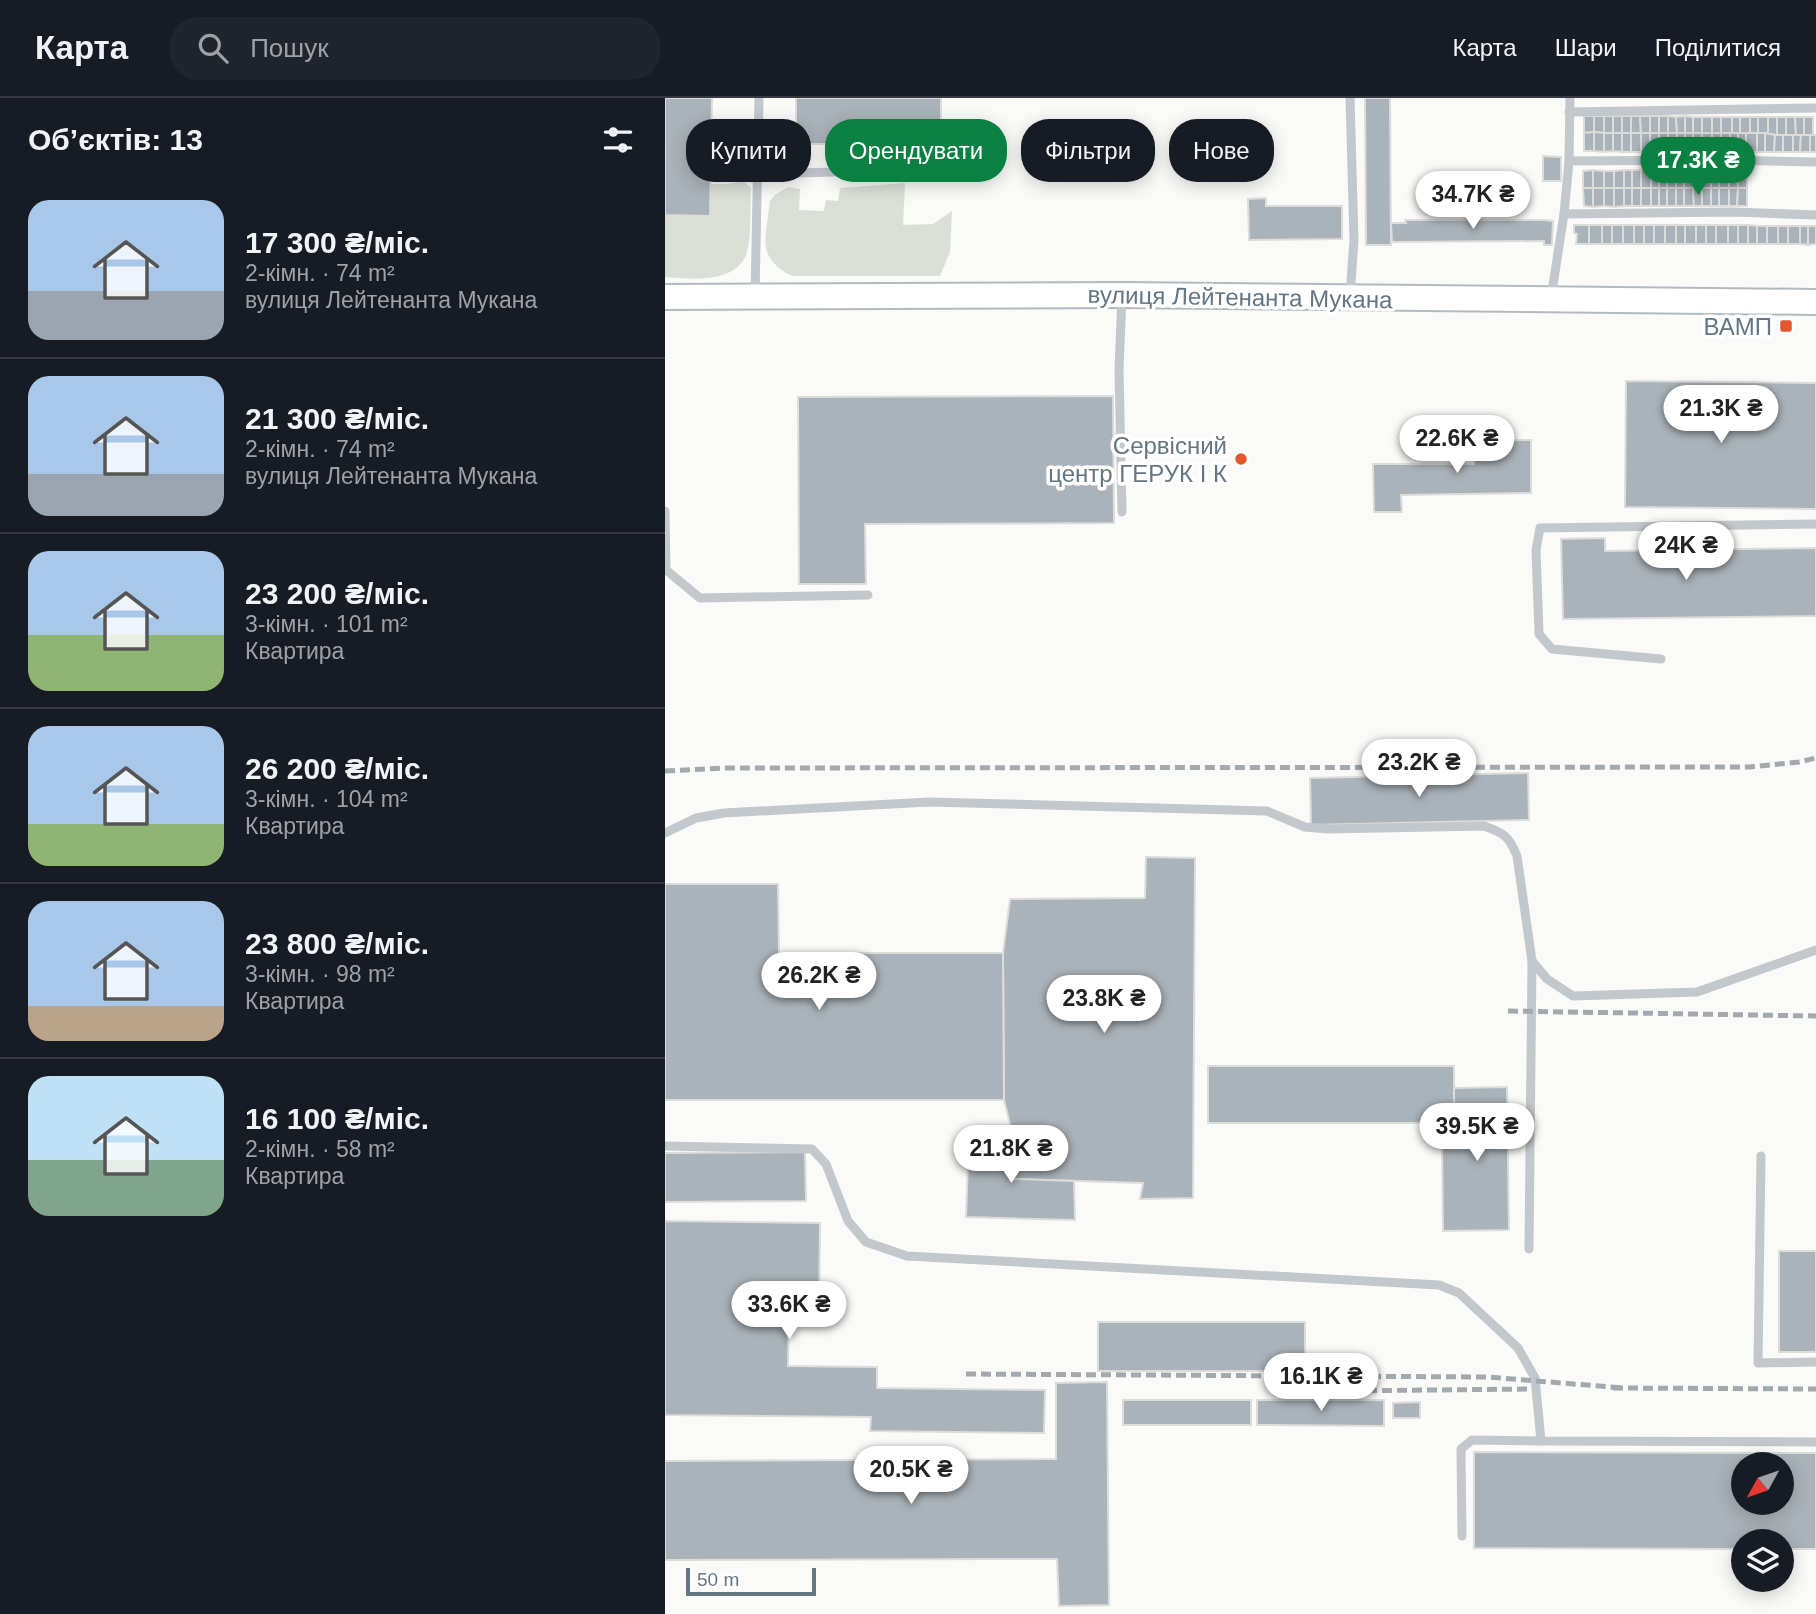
<!DOCTYPE html>
<html lang="uk">
<head>
<meta charset="utf-8">
<style>
  body { margin:0; font-family:Arial,sans-serif; background:#20242c; color:#f1f3f6; height:100vh; display:flex; flex-direction:column; font-size:26px; white-space:nowrap }
  * { box-sizing:border-box; margin:0 }
  p { font-size:23px; color:#9ea1a6 }
  .icon { flex:none; width:38px; height:38px; fill:none; stroke:currentColor; stroke-width:2; stroke-linecap:round; stroke-linejoin:round }
  .map { position:relative; flex:1; overflow:hidden }
  .details { display:flex; flex-direction:column; background:#171b24; width:665px }
  .details>* { flex:none }
  .top-card { position:absolute; left:21px; top:21px; width:665px; height:63px; display:flex; gap:14px }
  .needle { width:46px; rotate:230deg }
  .fabs { position:absolute; left:1066px; top:1354px; display:grid; gap:14px }
  .fabs a { display:grid; place-items:center; width:63px; height:63px; border-radius:50%; background:#171b24; box-shadow:0 4px 18px #0003; font-size:35px }
  .scale { position:absolute; left:21px; bottom:18px; width:130px; box-sizing:border-box; padding-left:7px; border:4px solid #657683; border-top:0; font-size:19px; line-height:24px; white-space:nowrap; color:#657683; -webkit-text-stroke:5px #fff; paint-order:stroke }
  .price { position:absolute; translate:-50% -60px; padding:0 16px; border-radius:24px; background:#fff; color:#222; font-size:23px; line-height:46px; filter:drop-shadow(0 2px 4px #0008) }
  .price::after { content:''; position:absolute; left:50%; top:42px; width:21px; height:16px; margin-left:-10px; background:inherit; clip-path:polygon(0 0,100% 0,50% 100%) }
  .price.active { background:#0b8043; color:#fff }
  ul { padding:0; list-style:none }
  li { display:flex; align-items:center; gap:21px; height:175px; padding:0 28px }
  li+li { border-top:2px solid #363941 }
  li span { display:grid; place-items:center; flex:none; width:196px; height:140px; border-radius:21px; color:#555 }
  li>.icon { margin-inline-start:auto }
  span .icon { width:84px; height:84px; fill:#fffc; stroke-width:1 }
  li b { font-size:30px }
  h2 { display:flex; justify-content:space-between; align-items:center; height:84px; padding:0 28px; font-size:30px }
  .tag { padding:0 24px; border-radius:28px; background:#171b24; box-shadow:0 4px 18px #0003; font-size:24px; line-height:63px }
  .tag.active { background:#0b8043; color:#fff }
  header { display:flex; align-items:center; gap:42px; box-sizing:border-box; height:98px; padding:0 35px; background:#171b24; border-bottom:2px solid #363941 }
  header strong { font-size:33px }
  nav { display:flex; gap:38px; margin-inline-start:auto; font-size:24px }
  .search { width:490px; height:63px; background:#20242c; display:flex; align-items:center; gap:18px; box-sizing:border-box; padding:0 24px; border-radius:28px; color:#9ea1a6; font-size:26px }
  main { display:flex; flex:1; min-height:0 }
  .map>svg:first-child { display:block }
  .green { fill:#dadfd7 }
  .building { fill:#aab3b9; stroke:#dcdcda; stroke-width:2; fill-rule:evenodd }
  .lines { fill:none; stroke-linecap:round; stroke-linejoin:round }
  .secondary-casing { stroke:#b3babf; stroke-width:28 }
  .service { stroke:#c3c8cc; stroke-width:9 }
  .secondary { stroke:#fff; stroke-width:24 }
  .rail { stroke:#a2aab0; stroke-width:5; stroke-dasharray:10 5; stroke-linecap:butt }
  .poi-dot { fill:#e4572e; stroke:#fff; stroke-width:2.5 }
  .labels { text-anchor:middle; dominant-baseline:central; stroke-width:7; stroke-linejoin:round; paint-order:stroke }
  .street-label { font-size:24px; fill:#657683; stroke:#fff }
  .poi-label { font-size:24px; fill:#657683; stroke:#fff; text-anchor:end }
</style>
</head>
<body>
<header>
<strong>Карта</strong>
<div class="search"><svg class="icon" aria-label="search" viewBox="0 0 24 24"><circle cx="10" cy="10" r="6"/><path d="M15 15l6 6"/></svg>Пошук</div>
<nav><a>Карта</a><a>Шари</a><a>Поділитися</a></nav>
</header>
<main>
<section class="details">
<h2>Об’єктів: 13<svg class="icon" aria-label="filters" viewBox="0 0 24 24"><path d="M4 7h16M4 17h16"/><circle cx="9" cy="7" r="2"/><circle cx="15" cy="17" r="2"/></svg></h2>
<ul>
<li><span style="background:linear-gradient(#a9c7e8 65%,#9aa5b1 0)"><svg class="icon" aria-label="home" viewBox="0 0 24 24"><path d="M3 11l9-7 9 7M6 9v11h12V9"/></svg></span><div><b>17 300 ₴/міс.</b><p>2-кімн. · 74 m²</p><p>вулиця Лейтенанта Мукана</p></div></li>
<li><span style="background:linear-gradient(#a9c7e8 70%,#9aa5b1 0)"><svg class="icon" aria-label="home" viewBox="0 0 24 24"><path d="M3 11l9-7 9 7M6 9v11h12V9"/></svg></span><div><b>21 300 ₴/міс.</b><p>2-кімн. · 74 m²</p><p>вулиця Лейтенанта Мукана</p></div></li>
<li><span style="background:linear-gradient(#a9c7e8 60%,#8fb573 0)"><svg class="icon" aria-label="home" viewBox="0 0 24 24"><path d="M3 11l9-7 9 7M6 9v11h12V9"/></svg></span><div><b>23 200 ₴/міс.</b><p>3-кімн. · 101 m²</p><p>Квартира</p></div></li>
<li><span style="background:linear-gradient(#a9c7e8 70%,#8fb573 0)"><svg class="icon" aria-label="home" viewBox="0 0 24 24"><path d="M3 11l9-7 9 7M6 9v11h12V9"/></svg></span><div><b>26 200 ₴/міс.</b><p>3-кімн. · 104 m²</p><p>Квартира</p></div></li>
<li><span style="background:linear-gradient(#a9c7e8 75%,#b9a48a 0)"><svg class="icon" aria-label="home" viewBox="0 0 24 24"><path d="M3 11l9-7 9 7M6 9v11h12V9"/></svg></span><div><b>23 800 ₴/міс.</b><p>3-кімн. · 98 m²</p><p>Квартира</p></div></li>
<li><span style="background:linear-gradient(#bfe0f5 60%,#7fa58c 0)"><svg class="icon" aria-label="home" viewBox="0 0 24 24"><path d="M3 11l9-7 9 7M6 9v11h12V9"/></svg></span><div><b>16 100 ₴/міс.</b><p>2-кімн. · 58 m²</p><p>Квартира</p></div></li>
</ul>
</section>
<div class="map">
<svg width="1151" height="1516" viewBox="0 0 1151 1516">
  <rect width="100%" height="100%" fill="#fafaf8"/>
  <g class="green">
    <path d="M78,83L86,90C85,108 87,141 81,157C69,186 25,181 0,179V117L45,118V86H63Z"/>
    <path d="M240,85L238,127L268,126L287,113L285,154L275,178H128C117,175 103,162 101,150C99,138 104,115 105,103L110,97L123,89L135,91L134,112L159,113L161,102L173,103L175,90Z"/>
  </g>
  <g class="building">
    <polygon points="0,0 47,0 45,118 0,117"/>
    <rect x="131" y="0" width="145" height="46"/>
    <polygon points="700,0 725,0 726,147 701,147"/>
    <polygon points="919,18 929,18 929,34 919,35"/>
    <polygon points="929,18 939,18 939,35 929,34"/>
    <rect x="939" y="18" width="9" height="17"/>
    <rect x="948" y="18" width="9" height="17"/>
    <rect x="957" y="18" width="9" height="17"/>
    <polygon points="966,18 975,18 976,35 966,35"/>
    <polygon points="975,18 985,18 985,35 976,35"/>
    <rect x="985" y="18" width="9" height="17"/>
    <rect x="994" y="18" width="9" height="17"/>
    <polygon points="1003,18 1011,19 1012,35 1003,35"/>
    <polygon points="1020,18 1020,35 1012,35 1011,19"/>
    <polygon points="1020,18 1028,19 1028,35 1020,35"/>
    <rect x="1028" y="19" width="9" height="16"/>
    <rect x="1037" y="19" width="10" height="16"/>
    <rect x="1047" y="19" width="9" height="16"/>
    <rect x="1056" y="19" width="11" height="16"/>
    <rect x="1067" y="19" width="8" height="16"/>
    <rect x="1075" y="19" width="10" height="16"/>
    <rect x="1085" y="19" width="8" height="16"/>
    <rect x="1093" y="19" width="10" height="16"/>
    <polygon points="1103,19 1112,19 1112,37 1103,36"/>
    <rect x="1112" y="19" width="9" height="18"/>
    <polygon points="1121,19 1130,19 1131,37 1121,37"/>
    <polygon points="1130,19 1139,19 1139,37 1131,37"/>
    <rect x="1139" y="19" width="9" height="18"/>
    <polygon points="929,34 929,53 919,53 919,35"/>
    <polygon points="929,34 939,35 939,54 929,53"/>
    <polygon points="939,35 948,35 948,53 939,54"/>
    <polygon points="948,35 957,35 957,54 948,53"/>
    <rect x="957" y="35" width="9" height="19"/>
    <rect x="966" y="35" width="10" height="19"/>
    <rect x="976" y="35" width="9" height="19"/>
    <rect x="985" y="35" width="9" height="19"/>
    <rect x="994" y="35" width="9" height="19"/>
    <polygon points="1003,35 1012,35 1011,54 1003,54"/>
    <polygon points="1012,35 1020,35 1020,54 1011,54"/>
    <rect x="1020" y="35" width="8" height="19"/>
    <polygon points="1028,35 1037,35 1038,54 1028,54"/>
    <polygon points="1037,35 1047,35 1047,54 1038,54"/>
    <rect x="1047" y="35" width="9" height="19"/>
    <rect x="1056" y="35" width="9" height="19"/>
    <rect x="1065" y="35" width="8" height="19"/>
    <rect x="1073" y="35" width="8" height="19"/>
    <rect x="1081" y="35" width="11" height="19"/>
    <rect x="1092" y="35" width="8" height="19"/>
    <polygon points="1100,35 1110,37 1109,54 1100,54"/>
    <polygon points="1110,37 1118,37 1118,54 1109,54"/>
    <rect x="1118" y="37" width="10" height="17"/>
    <polygon points="1128,37 1136,37 1135,54 1128,54"/>
    <polygon points="1136,37 1145,37 1145,54 1135,54"/>
    <rect x="1145" y="37" width="6" height="17"/>
    <polygon points="878,58 896,59 896,83 878,83"/>
    <polygon points="928,72 928,90 918,90 918,73"/>
    <polygon points="928,72 939,73 939,90 928,90"/>
    <polygon points="959,72 959,90 949,90 949,73"/>
    <rect x="959" y="72" width="8" height="18"/>
    <rect x="967" y="72" width="9" height="18"/>
    <rect x="976" y="72" width="10" height="18"/>
    <rect x="986" y="72" width="8" height="18"/>
    <rect x="994" y="72" width="8" height="18"/>
    <rect x="1002" y="72" width="9" height="18"/>
    <rect x="1011" y="72" width="8" height="18"/>
    <rect x="1019" y="72" width="9" height="18"/>
    <rect x="1028" y="72" width="9" height="18"/>
    <rect x="1037" y="72" width="9" height="18"/>
    <rect x="1046" y="72" width="8" height="18"/>
    <rect x="1054" y="72" width="10" height="18"/>
    <polygon points="1064,72 1072,72 1073,90 1064,90"/>
    <polygon points="1072,72 1082,72 1082,90 1073,90"/>
    <rect x="939" y="73" width="10" height="17"/>
    <polygon points="918,90 928,90 928,109 919,108"/>
    <polygon points="928,90 939,90 939,108 928,109"/>
    <polygon points="939,90 949,90 949,109 939,108"/>
    <polygon points="949,90 959,90 959,108 949,109"/>
    <rect x="959" y="90" width="8" height="18"/>
    <rect x="967" y="90" width="9" height="18"/>
    <rect x="976" y="90" width="10" height="18"/>
    <rect x="986" y="90" width="8" height="18"/>
    <rect x="994" y="90" width="8" height="18"/>
    <rect x="1002" y="90" width="9" height="18"/>
    <rect x="1011" y="90" width="8" height="18"/>
    <polygon points="1019,90 1028,90 1029,108 1019,108"/>
    <polygon points="1028,90 1037,90 1037,108 1029,108"/>
    <rect x="1037" y="90" width="9" height="18"/>
    <rect x="1046" y="90" width="8" height="18"/>
    <rect x="1054" y="90" width="10" height="18"/>
    <polygon points="1064,90 1073,90 1072,108 1064,108"/>
    <polygon points="1073,90 1082,90 1082,108 1072,108"/>
    <polygon points="601,100 601,108 677,108 677,141 584,142 583,101"/>
    <polygon points="740,122 879,122 888,123 887,147 879,147 879,143 727,144 726,125 741,125"/>
    <polygon points="909,127 924,127 924,146 911,146 912,136 909,135"/>
    <rect x="924" y="127" width="13" height="19"/>
    <rect x="937" y="127" width="10" height="19"/>
    <rect x="947" y="127" width="11" height="19"/>
    <rect x="958" y="127" width="11" height="19"/>
    <rect x="969" y="127" width="10" height="19"/>
    <rect x="979" y="127" width="10" height="19"/>
    <rect x="989" y="127" width="11" height="19"/>
    <rect x="1000" y="127" width="11" height="19"/>
    <rect x="1011" y="127" width="9" height="19"/>
    <rect x="1020" y="127" width="11" height="19"/>
    <rect x="1031" y="127" width="10" height="19"/>
    <rect x="1041" y="127" width="10" height="19"/>
    <rect x="1051" y="127" width="12" height="19"/>
    <rect x="1063" y="127" width="10" height="19"/>
    <rect x="1073" y="127" width="10" height="19"/>
    <polygon points="1083,127 1092,128 1092,146 1083,146"/>
    <rect x="1092" y="128" width="10" height="18"/>
    <rect x="1102" y="128" width="11" height="18"/>
    <rect x="1113" y="128" width="10" height="18"/>
    <rect x="1123" y="128" width="12" height="18"/>
    <polygon points="1135,128 1143,128 1143,147 1135,146"/>
    <polygon points="1143,128 1151,128 1151,146 1143,147"/>
    <polygon points="961,283 1151,285 1151,411 960,409"/>
    <polygon points="448,298 449,425 200,426 201,486 134,486 133,299"/>
    <polygon points="866,342 866,395 736,397 737,414 709,414 708,366 809,366 809,343"/>
    <polygon points="940,440 940,453 1151,450 1151,518 898,521 896,441"/>
    <polygon points="863,675 864,722 646,727 645,680"/>
    <polygon points="481,759 530,760 528,1100 475,1101 478,1085 348,1081 348,1038 339,1002 338,855 345,801 480,800"/>
    <polygon points="0,786 113,786 114,855 338,855 339,1002 0,1002"/>
    <rect x="543" y="968" width="246" height="57"/>
    <polygon points="842,989 844,1132 778,1133 777,1045 789,1045 789,990"/>
    <polygon points="304,1035 348,1038 348,1081 409,1083 410,1122 301,1119"/>
    <polygon points="140,1054 141,1103 0,1104 0,1055"/>
    <polygon points="0,1123 155,1125 154,1222 124,1221 123,1268 212,1269 212,1290 380,1292 379,1335 205,1333 206,1319 0,1317"/>
    <rect x="1114" y="1153" width="37" height="101"/>
    <rect x="433" y="1224" width="207" height="49"/>
    <polygon points="442,1284 444,1507 394,1508 392,1461 0,1462 0,1363 391,1361 391,1285"/>
    <rect x="458" y="1302" width="128" height="25"/>
    <polygon points="592,1302 719,1302 719,1328 592,1327"/>
    <polygon points="755,1304 755,1320 728,1320 728,1305"/>
    <path d="M809,1354L1151,1355V1451H1116V1444H1078V1451L809,1450ZM1078,1367H1116V1405H1078Z"/>
  </g>
  <g class="lines">
    <defs>
      <polyline id="secondary" points="0,199 457,197 1151,204"/>
    </defs>
    <use href="#secondary" class="secondary-casing"/>
    <g class="service">
      <polyline points="685,0 689,142 685,198"/>
      <polyline points="904,14 1151,10"/>
      <polyline points="904,63 1058,62 1151,64"/>
      <polyline points="93,76 277,71"/>
      <polyline points="899,116 1068,114 1151,117"/>
      <polyline points="90,198 94,0"/>
      <polyline points="457,199 454,271 457,414"/>
      <polyline points="886,200 899,116 904,63 905,0"/>
      <polyline points="0,413 1,472 35,500 203,497"/>
      <polyline points="996,561 887,551 874,536 871,452 875,430 1151,426"/>
      <path d="M0,735L31,720L59,715L264,704L602,713L640,729L663,731L819,728C839,735 844,738 852,758L867,863L882,881L908,898L1032,894L1151,852"/>
      <polyline points="0,1048 147,1051 161,1066 183,1123 201,1144 242,1158 774,1187 794,1195 853,1250 870,1280 876,1343 1151,1344"/>
      <polyline points="1096,1058 1093,1265 1151,1264"/>
      <polyline points="864,1151 867,863"/>
      <polyline points="797,1438 796,1351 807,1342 876,1343"/>
    </g>
    <use href="#secondary" class="secondary"/>
    <g class="rail">
      <polyline points="0,673 59,670 1084,669 1134,664 1151,660"/>
      <polyline points="843,913 1151,918"/>
      <polyline points="301,1276 823,1279 958,1290"/>
      <polyline points="948,1290 1151,1291"/>
      <polyline points="672,1293 864,1291"/>
    </g>
  </g>
  <g class="poi-dot">
    <rect x="1114" y="221" width="14" height="14" rx="3.5"/>
    <circle cx="576" cy="361" r="7"/>
  </g>
  <g class="labels">
    <g class="street-label">
      <text transform="translate(575 199) rotate(1)">вулиця Лейтенанта Мукана</text>
    </g>
    <g class="poi-label">
      <text x="1107" y="228">ВАМП</text>
      <text x="562" y="347">Сервісний<tspan x="562" dy="28">центр ГЕРУК І К</tspan></text>
    </g>
  </g>
</svg>
<div class="fabs">
<a><svg class="needle" viewBox="-14 -14 28 28"><path d="M0-13l5 13h-10z" fill="#e53935"/><path d="M0 13l5-13h-10z" fill="#9ea1a6"/></svg></a>
<a><svg class="icon" aria-label="layers" viewBox="0 0 24 24"><path d="M12 4l9 5-9 5-9-5zM3 14l9 5 9-5"/></svg></a>
</div>
<div class="scale">50 m</div>
<b class="price active" style="left:1033px;top:99px">17.3K ₴</b>
<b class="price" style="left:808px;top:133px">34.7K ₴</b>
<b class="price" style="left:1056px;top:347px">21.3K ₴</b>
<b class="price" style="left:792px;top:377px">22.6K ₴</b>
<b class="price" style="left:1021px;top:484px">24K ₴</b>
<b class="price" style="left:754px;top:701px">23.2K ₴</b>
<b class="price" style="left:154px;top:914px">26.2K ₴</b>
<b class="price" style="left:439px;top:937px">23.8K ₴</b>
<b class="price" style="left:812px;top:1065px">39.5K ₴</b>
<b class="price" style="left:346px;top:1087px">21.8K ₴</b>
<b class="price" style="left:124px;top:1243px">33.6K ₴</b>
<b class="price" style="left:656px;top:1315px">16.1K ₴</b>
<b class="price" style="left:246px;top:1408px">20.5K ₴</b>
<div class="top-card">
<a class="tag">Купити</a>
<a class="tag active">Орендувати</a>
<a class="tag">Фільтри</a>
<a class="tag">Нове</a>
</div>
</div>
</main>
</body>
</html>
